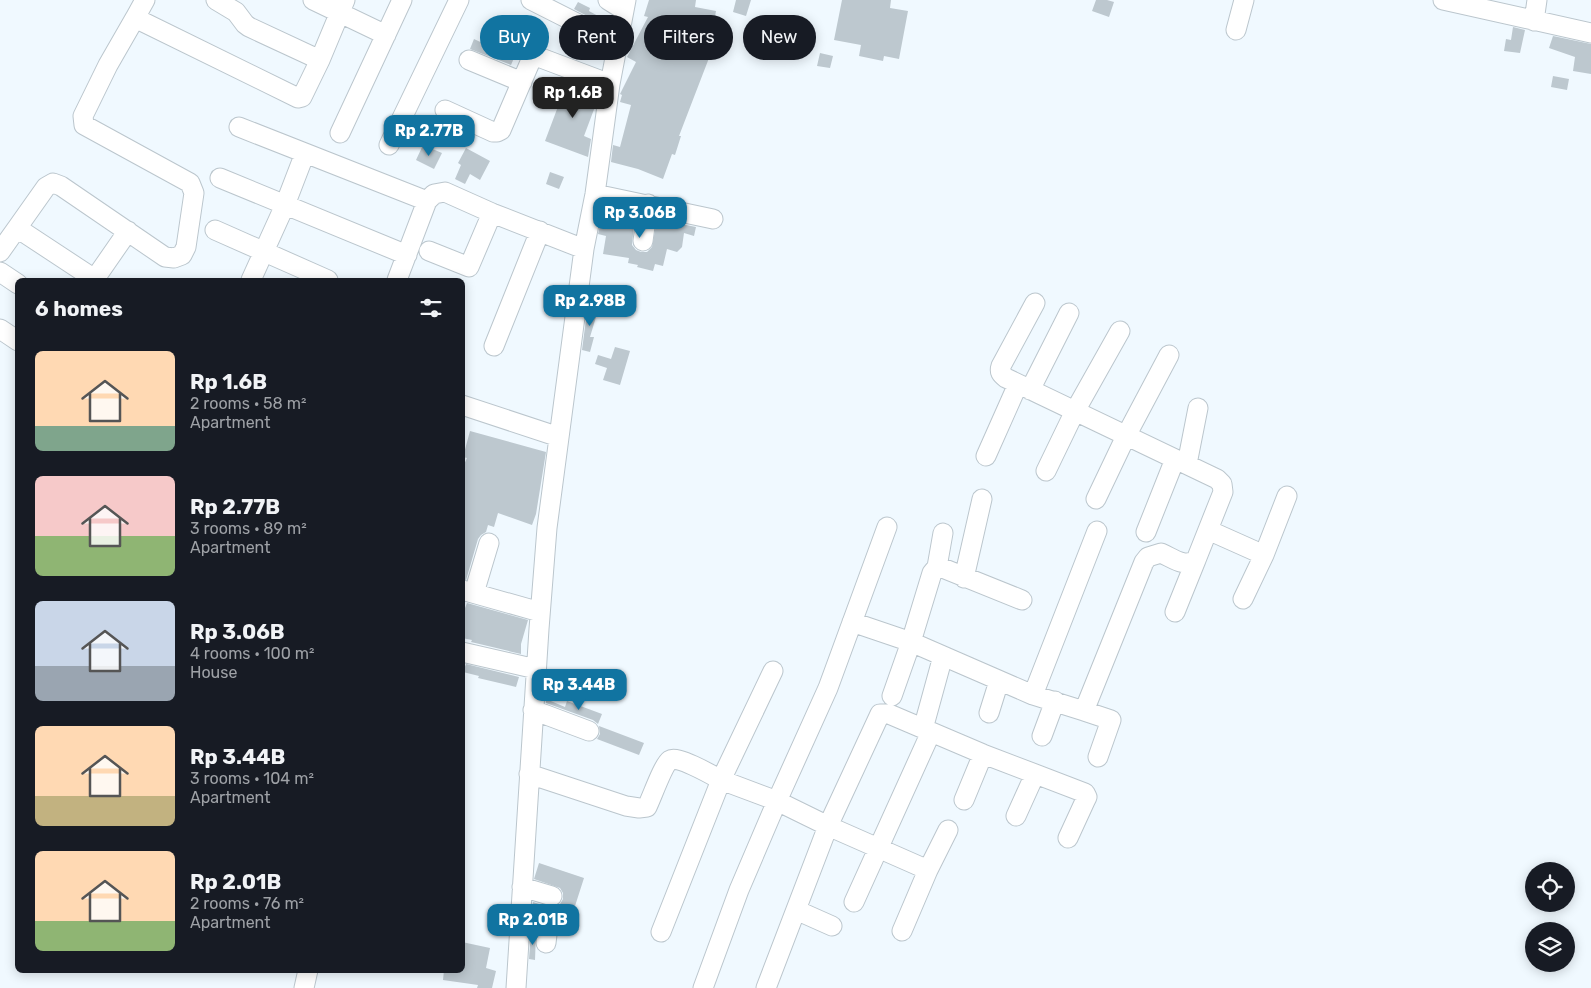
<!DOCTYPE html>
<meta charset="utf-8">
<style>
:root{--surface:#171b24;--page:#242831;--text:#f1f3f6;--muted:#9ea1a6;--accent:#1174a1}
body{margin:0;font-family:Rubik,sans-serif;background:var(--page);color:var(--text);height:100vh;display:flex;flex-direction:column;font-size:19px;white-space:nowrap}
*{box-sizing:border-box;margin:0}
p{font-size:16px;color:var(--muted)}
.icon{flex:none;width:28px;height:28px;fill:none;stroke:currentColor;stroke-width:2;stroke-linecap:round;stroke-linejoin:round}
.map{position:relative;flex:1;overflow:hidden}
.details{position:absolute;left:15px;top:278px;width:450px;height:695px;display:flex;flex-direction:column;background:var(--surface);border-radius:8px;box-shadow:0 2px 12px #0003}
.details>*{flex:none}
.hud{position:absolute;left:480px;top:15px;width:475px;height:45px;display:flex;gap:10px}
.buttons{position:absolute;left:1525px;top:862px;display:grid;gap:10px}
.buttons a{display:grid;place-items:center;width:50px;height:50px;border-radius:50%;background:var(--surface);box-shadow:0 2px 12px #0003;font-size:25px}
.price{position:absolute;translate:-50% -42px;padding:0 11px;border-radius:10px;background:var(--accent);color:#fff;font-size:16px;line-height:32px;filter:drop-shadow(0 1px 2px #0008)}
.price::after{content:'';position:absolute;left:50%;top:30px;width:15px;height:11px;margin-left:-8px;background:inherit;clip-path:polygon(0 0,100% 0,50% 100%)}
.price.current{background:#222;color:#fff}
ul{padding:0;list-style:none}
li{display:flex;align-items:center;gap:15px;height:125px;padding:0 20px}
li span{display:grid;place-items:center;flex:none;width:140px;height:100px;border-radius:8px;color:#555}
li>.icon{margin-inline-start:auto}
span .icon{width:60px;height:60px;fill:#fffc;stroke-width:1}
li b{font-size:21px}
h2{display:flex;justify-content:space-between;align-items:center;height:60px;padding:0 20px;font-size:21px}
.tag{padding:0 18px;border-radius:22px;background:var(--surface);box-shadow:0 2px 12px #0003;font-size:18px;line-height:45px}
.tag.current{background:var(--accent);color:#fff}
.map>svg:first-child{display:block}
</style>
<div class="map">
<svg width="1591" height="988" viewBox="0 0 1591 988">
<rect width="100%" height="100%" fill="#f0f9ff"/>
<path fill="#bdc8cf" d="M649,0H696L695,7L716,11L714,22L694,19L691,28L686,27L681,47L709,58L679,136H681L675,155L672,154L663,179L638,169L611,162L613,145L620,147L631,105L620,102L622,95L620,94L636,62L627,57L648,17L644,16Z
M736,0H751L746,16L733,12Z
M842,0H891L890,8L908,11L899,59L884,56L883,61L859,56L861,45L834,40Z
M1096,0H1107L1114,2L1109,17L1092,11Z
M578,2L590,8L589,11L609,22L606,26L574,9Z
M1513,27L1525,30L1520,53L1504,51L1506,39L1511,40Z
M1553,36L1591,44V74L1573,71L1575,57L1549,48Z
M474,39L514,58L511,65L470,49Z
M820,53L833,56L830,68L817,66Z
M1553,76L1569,79L1567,90L1551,87Z
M568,80L598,91L596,104L584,136L591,139L588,157L545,141Z
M423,145L442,153L434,169L416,160Z
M466,148L490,161L480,180L470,174L465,184L455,179L461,165L458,163Z
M550,172L564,177L559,189L546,184Z
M604,207L635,214L632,245L636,250L641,252H647L652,247L657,219L696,227L694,236L684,233L682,247L677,252L667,249L663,266L655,264L653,271L637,267L638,265L628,263L629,258L603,254L606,236L598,234Z
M588,304L599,307L590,337H594L590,352L582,350Z
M615,347L630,351L620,385L603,380L607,368L595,364L598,355L611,359Z
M470,431L546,452L536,514L532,525L498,513L494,527L488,525L486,532L481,535L478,539L466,580L462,579V469L467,458L463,457Z
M467,603L528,620L521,644V654L471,642L472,640L462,638V616Z
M466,664L519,677L516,687L478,678L479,676L463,672Z
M546,699L565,707L567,701L602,714L598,724L593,720L546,703Z
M599,726L644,743L639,755L597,739L600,734Z
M539,863L584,878L567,931L559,928L557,918L558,915H555L548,910L532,907L533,902L549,907H555L560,904L563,899V893L560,888L534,879Z
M531,932L536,933L535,960L529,959Z
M462,942L490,948L486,968L496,971L492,988H477L478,985L443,980L444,970H462Z"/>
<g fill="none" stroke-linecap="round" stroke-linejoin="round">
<defs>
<path id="minor" d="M145,0L135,18L298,98L302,97L320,60
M216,0L236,12L245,24L249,27L320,60L345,0
M313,0L386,35
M531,0L618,44
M608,0L624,10
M1443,0L1591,33
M1534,21L1537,0
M1236,30L1244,0
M469,60L522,82
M445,110L493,132H497L501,130L531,60L535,58H541L610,84
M239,127L427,201
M340,133L402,0
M389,145L459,0
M220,178L407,255
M595,194L713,219
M215,230L328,280
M643,241L648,204
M429,251L469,267L492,213
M0,252L17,228
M0,272L18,284
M94,280L128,231
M96,280L17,228L46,187L53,183L61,186L165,257L174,258L182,255L186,247L194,193L190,183L84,125L83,116L108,65L135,18
M251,280L285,205L305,153
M397,280L427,201L434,194L445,192L492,213L584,249
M0,329L18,341
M494,346L540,231
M1030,390L1069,313
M462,405L559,437
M986,456L1018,384
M1187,464L1198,408
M1046,471L1075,411L1120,331
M1096,499L1126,436L1169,355
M1208,530L1264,555L1287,496
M1146,532L1175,459
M937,567L943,533
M964,578L982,499
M462,590L540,612
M474,593L489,543
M1243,599L1264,555
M1022,600L940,567H937L932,573L911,642L1033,695L1084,711L1144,562L1148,557L1161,553C1173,558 1184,568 1196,560L1223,492L1222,484L1217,479L1006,378C1001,374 999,372 1001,366L1035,303
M1175,612L1196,560
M852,622L911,642L892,696
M462,652L536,669
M1033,695L1097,531
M533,710L589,731
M1084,711L1111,720L1098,757
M989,713L999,681
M923,729L943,656
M1042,736L1055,701
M529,774L626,806L639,808L647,807C652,797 663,765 670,760C677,755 712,775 721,780L773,671
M964,800L983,754
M1016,816L1035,774
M948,830L928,870L828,826L880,714H889L983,754L1085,793L1087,797L1085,801L1068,838
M522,887L552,896
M854,902L931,732
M796,910L832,926
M520,916L546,921L548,926L546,943
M902,931L928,870
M661,932L721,780L777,801L828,688L887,527
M304,988L308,970
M516,988L539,629L547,528L584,249L595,194L610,84L626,0
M703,988L739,890L777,801L828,826L766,988"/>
</defs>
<use href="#minor" stroke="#bbc6cd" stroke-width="21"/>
<use href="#minor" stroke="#fff" stroke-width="19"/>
</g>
</svg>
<div class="buttons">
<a><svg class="icon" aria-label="locate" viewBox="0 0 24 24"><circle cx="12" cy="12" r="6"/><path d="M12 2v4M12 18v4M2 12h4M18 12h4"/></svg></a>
<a><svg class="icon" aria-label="layers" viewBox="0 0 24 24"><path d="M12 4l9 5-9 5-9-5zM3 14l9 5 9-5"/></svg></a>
</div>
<b class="price current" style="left:573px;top:119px">Rp 1.6B</b>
<b class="price" style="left:429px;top:157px">Rp 2.77B</b>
<b class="price" style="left:640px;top:239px">Rp 3.06B</b>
<b class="price" style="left:590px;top:327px">Rp 2.98B</b>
<b class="price" style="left:579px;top:711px">Rp 3.44B</b>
<b class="price" style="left:533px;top:946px">Rp 2.01B</b>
<div class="hud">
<a class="tag current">Buy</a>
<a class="tag">Rent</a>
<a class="tag">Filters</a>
<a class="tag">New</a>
</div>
<section class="details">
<h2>6 homes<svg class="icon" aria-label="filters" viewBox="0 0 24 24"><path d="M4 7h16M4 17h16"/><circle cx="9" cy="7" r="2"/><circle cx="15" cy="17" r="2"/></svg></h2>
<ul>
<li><span style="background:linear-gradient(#ffd9b3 75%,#7fa58c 0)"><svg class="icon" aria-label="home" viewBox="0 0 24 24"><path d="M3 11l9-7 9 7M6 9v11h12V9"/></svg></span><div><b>Rp 1.6B</b><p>2 rooms · 58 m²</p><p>Apartment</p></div></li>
<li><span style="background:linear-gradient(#f6c9c9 60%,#8fb573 0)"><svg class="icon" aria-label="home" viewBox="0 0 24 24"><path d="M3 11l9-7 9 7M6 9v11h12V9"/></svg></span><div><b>Rp 2.77B</b><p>3 rooms · 89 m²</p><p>Apartment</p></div></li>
<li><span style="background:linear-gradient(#c9d6e8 65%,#9aa5b1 0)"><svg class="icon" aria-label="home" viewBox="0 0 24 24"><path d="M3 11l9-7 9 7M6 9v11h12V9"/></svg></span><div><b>Rp 3.06B</b><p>4 rooms · 100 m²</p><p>House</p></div></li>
<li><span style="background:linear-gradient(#ffd9b3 70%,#c2b280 0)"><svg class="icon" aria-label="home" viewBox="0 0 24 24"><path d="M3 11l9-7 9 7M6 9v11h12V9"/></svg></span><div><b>Rp 3.44B</b><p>3 rooms · 104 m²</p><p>Apartment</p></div></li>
<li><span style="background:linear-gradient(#ffd9b3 70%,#8fb573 0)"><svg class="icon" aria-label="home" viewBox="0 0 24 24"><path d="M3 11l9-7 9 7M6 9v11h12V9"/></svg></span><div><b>Rp 2.01B</b><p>2 rooms · 76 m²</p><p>Apartment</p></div></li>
</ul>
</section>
</div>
